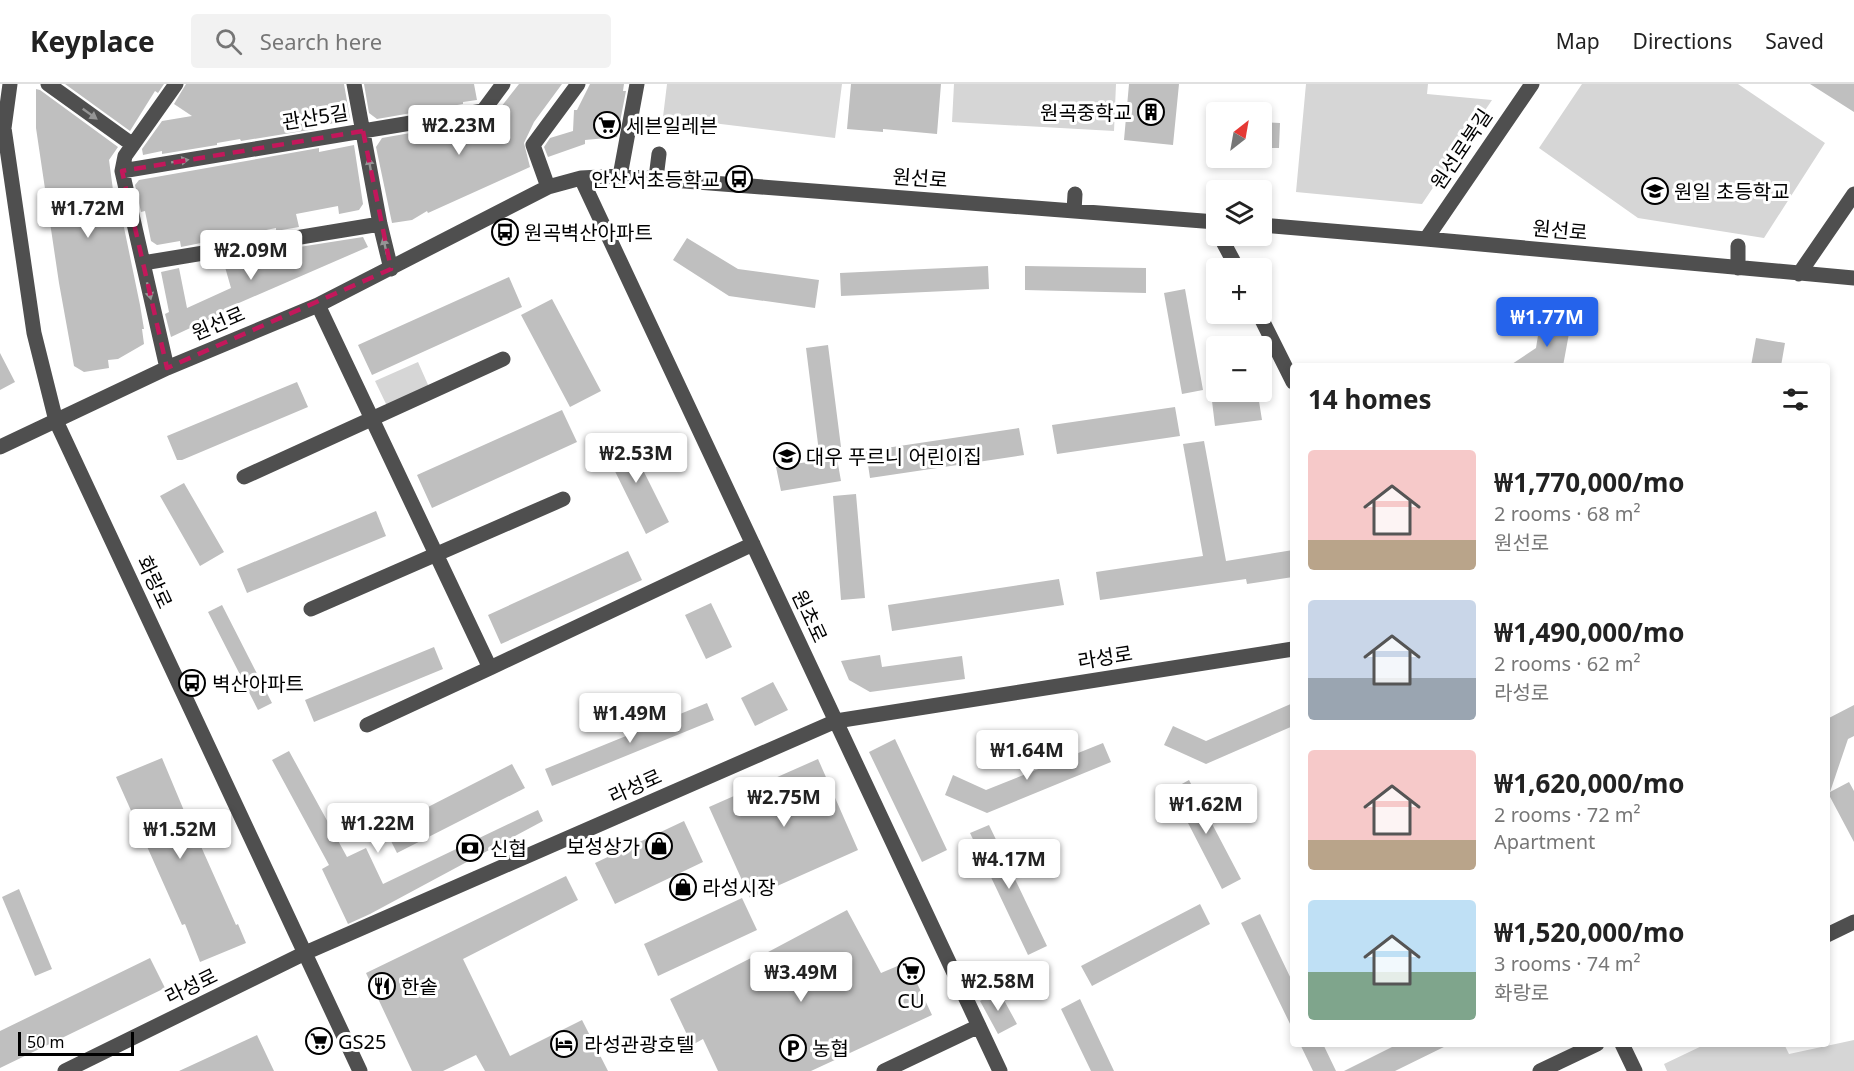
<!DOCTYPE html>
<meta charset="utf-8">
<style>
:root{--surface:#fff;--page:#f2f2f2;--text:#222;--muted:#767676;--line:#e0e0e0;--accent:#2563eb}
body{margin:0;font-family:"Noto Sans","Noto Sans KR",sans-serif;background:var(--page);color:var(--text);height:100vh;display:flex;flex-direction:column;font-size:22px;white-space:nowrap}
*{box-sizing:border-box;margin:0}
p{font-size:20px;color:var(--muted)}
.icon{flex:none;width:33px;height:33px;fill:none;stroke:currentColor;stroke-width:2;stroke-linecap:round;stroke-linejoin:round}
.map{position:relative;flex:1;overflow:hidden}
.sheet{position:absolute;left:1290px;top:279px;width:540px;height:684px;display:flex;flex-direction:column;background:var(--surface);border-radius:6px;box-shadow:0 3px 9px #0003}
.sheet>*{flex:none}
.needle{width:39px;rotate:31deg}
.fabs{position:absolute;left:1206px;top:18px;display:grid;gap:12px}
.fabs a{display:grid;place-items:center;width:66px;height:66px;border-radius:6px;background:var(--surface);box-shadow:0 3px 9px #0003;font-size:30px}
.scale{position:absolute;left:18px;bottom:15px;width:116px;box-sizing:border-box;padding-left:6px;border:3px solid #000;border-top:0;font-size:16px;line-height:21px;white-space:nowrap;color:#000;-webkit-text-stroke:4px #fff;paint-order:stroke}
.price{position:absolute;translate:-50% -51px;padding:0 14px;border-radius:6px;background:#fff;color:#222;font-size:20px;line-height:39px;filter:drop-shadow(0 2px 3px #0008)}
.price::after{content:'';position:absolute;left:50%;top:36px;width:18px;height:14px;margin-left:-9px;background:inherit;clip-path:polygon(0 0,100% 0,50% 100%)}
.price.selected{background:var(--accent);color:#fff}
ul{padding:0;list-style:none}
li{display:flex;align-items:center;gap:18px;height:150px;padding:0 18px}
li span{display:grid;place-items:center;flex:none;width:168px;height:120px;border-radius:6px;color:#555}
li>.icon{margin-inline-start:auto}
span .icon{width:72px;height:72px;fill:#fffc;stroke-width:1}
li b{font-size:26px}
h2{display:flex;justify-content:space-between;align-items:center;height:72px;padding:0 18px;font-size:26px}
header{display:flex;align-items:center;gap:36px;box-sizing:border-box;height:84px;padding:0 30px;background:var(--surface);border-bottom:2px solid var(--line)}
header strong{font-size:28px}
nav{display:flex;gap:33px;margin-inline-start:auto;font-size:21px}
.search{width:420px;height:54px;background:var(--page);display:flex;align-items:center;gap:15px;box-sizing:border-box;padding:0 21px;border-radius:6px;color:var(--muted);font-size:22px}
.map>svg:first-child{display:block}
</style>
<header>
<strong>Keyplace</strong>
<div class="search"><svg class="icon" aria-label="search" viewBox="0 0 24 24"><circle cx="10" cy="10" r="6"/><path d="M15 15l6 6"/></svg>Search here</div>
<nav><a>Map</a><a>Directions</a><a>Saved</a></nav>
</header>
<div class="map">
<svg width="1854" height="987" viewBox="0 0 1854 987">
<rect width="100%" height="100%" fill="#fff"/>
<path fill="#d6d6d6" d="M667,0H842L835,54L663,33Z
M954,0H1116L1114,47L952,38Z
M1306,0H1428L1427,10L1492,16L1422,120L1296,108Z
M1582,0H1738L1825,59L1764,154L1638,134L1539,64Z
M418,278L429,303L387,322L375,297Z
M1854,956V987H1667L1664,980L1706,960H1784L1789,970Z"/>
<path fill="#bfbfbf" d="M65,0H164L158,9L155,7L130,47Z
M186,0H344L350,34L349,36L315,43V45L241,57L240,55L217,59V61L162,70V67L143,71L142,65L162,37L192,32L174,20Z
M364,0H474L477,16L463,18V20L377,35L369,29Z
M519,0H562L534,38L524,59L530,83L428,129L427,127L412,136L392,139L376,63L382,54L467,39L471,57L487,35L494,29V32Z
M590,0H624L623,7H626L617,53L585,56V60L548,73L544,63L550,54L573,47L574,26H577Z
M851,0H941L937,50L883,45V48L847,45Z
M1129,0H1179L1173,61L1124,56Z
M1810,0H1854V28Z
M36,5L40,6L118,63L109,76L113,106L118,127L120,124L140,221L144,245H142L144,260L118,275L108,276L109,284L84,288L74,282L59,199L36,44Z
M1262,38L1280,39L1279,64H1262Z
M354,61L363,120L359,126L339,130L338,122L296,130L299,143L276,147V144L181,163L180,157L157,161L151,157L145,127L141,128L135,101L139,96L319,64V68Z
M363,153L368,163L232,222L233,224L171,253L165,230L169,228L161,188L179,184L187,224L231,204L225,183L281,170L280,166Z
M687,154L738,185L819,196L815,224L729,212L673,176Z
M988,182L989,205L841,212L840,189Z
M1025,182L1146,184V209L1025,206Z
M509,193L522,223L372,291L358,261Z
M1185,205L1203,306L1182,310L1164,209Z
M552,215L601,307L570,323L521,231Z
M1540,239L1570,244L1563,282H1509L1536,264Z
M1756,254L1785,259L1781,282H1751Z
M828,261L841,363H835L841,397L781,407L776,383L820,376L806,264Z
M0,269L15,298L0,306Z
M297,298L308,323L182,376H177L167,352Z
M1258,311L1262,336L1215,342L1212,317Z
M1175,323L1180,352L1057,370L1052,341Z
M562,326L577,358L432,424L417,391Z
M1019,344L1024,371L870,394L866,367Z
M625,350L669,438L646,450L602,361Z
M1204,357L1226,477L1293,466V493L1247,500L1246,495L1100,516L1096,488L1203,472L1183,360Z
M184,399L224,468L200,482L160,412Z
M856,410L865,514L841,516L833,412Z
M376,427L386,452L247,509L237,485Z
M628,467L642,496L501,560L488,531Z
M1059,495L1064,521L892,547L888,521Z
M711,519L732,563L706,575L685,531Z
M222,521L272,619L258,626L208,528Z
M434,563L443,585L314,638L305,616Z
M880,571L882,583L962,572L965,595L870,608L849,596L841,577Z
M773,598L788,626L755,642L741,614Z
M707,619L714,636L552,702L545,685Z
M1293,619V642L1206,680L1164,661L1173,642L1206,657Z
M1854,621V652L1848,655L1830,708L1849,698L1854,707V758L1829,711L1827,710V635Z
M895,655L947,766L922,778L869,668Z
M1103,659L1111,678L987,729L945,711L953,691L986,706Z
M289,667L347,773L366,764L383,800L538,726L543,737L370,830L348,840L322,785L329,781L272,676Z
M162,674L190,741L191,740L236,841L238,840L246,859L200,878L185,840L182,841L116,693Z
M818,675L858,766L750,814L709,723Z
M512,680L525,704L397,769L385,745Z
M1189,696L1241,795L1222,805L1171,706Z
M684,737L703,778L615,820L595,779Z
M989,741L1047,862L1028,871L970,749Z
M566,792L578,816L463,875L510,972L582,936L608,987H485L476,971L443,987H412L366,889Z
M19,805L52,885L35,892L2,813Z
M742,814L757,846L658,892L644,860Z
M1200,820L1210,840L1092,902L1081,882Z
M847,826L881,889L907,878L932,931L811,987H718L703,955L692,961L670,915L753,873L755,875Z
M1260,830L1293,899V946L1241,839Z
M150,874L165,904L0,984V947Z
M999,907L1017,940L998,950L980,917Z
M1080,915L1114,987H1091L1061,925Z
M257,951L274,987H179Z
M1300,960H1323L1336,987H1313Z
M1398,960H1450L1395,987H1344Z"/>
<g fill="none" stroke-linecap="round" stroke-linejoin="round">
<path stroke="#4f4f4f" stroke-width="15" d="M10,0L4,44L34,249L56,337L360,987
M48,0L133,61
M354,0L380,140L391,185
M122,87L483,27L503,0
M620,92L637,0
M581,94L1000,987
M656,94L659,70
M548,103L533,61L578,0
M1074,127L1075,110
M1262,141L1426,155L1854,194
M1220,152L1237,184
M1426,155L1532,0
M143,179L380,140
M1738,184V162
M1799,190L1854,110
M318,221L490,584L753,460
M1259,230L1293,298
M167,284L122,87L125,72L176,0
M0,363L167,284L318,221L548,103L581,94L620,92L1216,138
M244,393L503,275
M311,525L563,415
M367,641L490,584
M1827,851L1854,838
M1622,960L1635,987
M65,987L305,869L836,637L1293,565
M884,987L979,942
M1540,987L1597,960"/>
</g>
<defs><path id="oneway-solid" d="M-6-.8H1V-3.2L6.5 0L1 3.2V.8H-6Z" transform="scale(1.5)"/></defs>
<g fill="#959595">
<use href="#oneway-solid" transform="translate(90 30) rotate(36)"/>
<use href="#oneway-solid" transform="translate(180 77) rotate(-9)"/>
<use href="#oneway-solid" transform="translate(370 82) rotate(-100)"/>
<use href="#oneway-solid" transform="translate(385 162) rotate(-103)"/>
<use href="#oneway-solid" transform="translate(149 207) rotate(77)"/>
</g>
<path fill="none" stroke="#c2185b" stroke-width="4.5" stroke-dasharray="12 8" stroke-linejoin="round" d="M363,47L391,185L167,284L122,87Z"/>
<defs>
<symbol id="building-ring" viewBox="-11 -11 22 22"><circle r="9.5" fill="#fff" stroke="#000" stroke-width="1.5"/><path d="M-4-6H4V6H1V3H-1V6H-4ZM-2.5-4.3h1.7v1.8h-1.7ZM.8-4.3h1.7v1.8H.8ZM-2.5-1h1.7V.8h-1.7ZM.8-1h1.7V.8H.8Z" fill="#000"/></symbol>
<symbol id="supermarket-ring" viewBox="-11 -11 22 22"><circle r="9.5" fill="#fff" stroke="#000" stroke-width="1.5"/><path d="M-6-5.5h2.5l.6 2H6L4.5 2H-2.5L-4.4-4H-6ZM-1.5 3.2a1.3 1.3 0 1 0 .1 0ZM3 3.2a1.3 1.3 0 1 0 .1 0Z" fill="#000"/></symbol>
<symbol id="bus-ring" viewBox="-11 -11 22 22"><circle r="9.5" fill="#fff" stroke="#000" stroke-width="1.5"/><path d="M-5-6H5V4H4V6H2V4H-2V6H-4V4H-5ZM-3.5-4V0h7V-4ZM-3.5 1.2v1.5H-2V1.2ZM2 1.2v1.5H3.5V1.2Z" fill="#000"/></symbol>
<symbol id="school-ring" viewBox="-11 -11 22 22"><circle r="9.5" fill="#fff" stroke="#000" stroke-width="1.5"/><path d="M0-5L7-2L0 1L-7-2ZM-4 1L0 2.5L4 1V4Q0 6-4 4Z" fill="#000"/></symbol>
<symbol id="shop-ring" viewBox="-11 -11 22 22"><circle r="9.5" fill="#fff" stroke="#000" stroke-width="1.5"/><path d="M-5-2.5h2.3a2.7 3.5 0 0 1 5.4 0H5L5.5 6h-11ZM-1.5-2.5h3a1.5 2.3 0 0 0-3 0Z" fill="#000"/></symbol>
<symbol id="bank-ring" viewBox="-11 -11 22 22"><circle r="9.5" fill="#fff" stroke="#000" stroke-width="1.5"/><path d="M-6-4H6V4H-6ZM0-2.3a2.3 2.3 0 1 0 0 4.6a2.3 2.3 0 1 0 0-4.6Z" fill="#000"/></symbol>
<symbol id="restaurant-ring" viewBox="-11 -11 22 22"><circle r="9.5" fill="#fff" stroke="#000" stroke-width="1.5"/><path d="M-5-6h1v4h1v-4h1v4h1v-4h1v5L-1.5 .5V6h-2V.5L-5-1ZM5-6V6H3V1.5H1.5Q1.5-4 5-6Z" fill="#000"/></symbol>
<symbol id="hotel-ring" viewBox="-11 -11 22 22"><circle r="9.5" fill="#fff" stroke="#000" stroke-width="1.5"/><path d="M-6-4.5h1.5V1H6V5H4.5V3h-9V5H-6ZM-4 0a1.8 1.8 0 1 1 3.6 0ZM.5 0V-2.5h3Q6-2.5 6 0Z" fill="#000"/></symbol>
<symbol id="parking-ring" viewBox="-11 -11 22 22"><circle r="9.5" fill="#fff" stroke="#000" stroke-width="1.5"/><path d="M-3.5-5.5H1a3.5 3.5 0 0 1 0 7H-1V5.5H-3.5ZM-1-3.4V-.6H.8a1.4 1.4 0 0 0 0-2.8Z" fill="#000"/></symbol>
</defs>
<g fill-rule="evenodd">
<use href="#building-ring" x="1136" y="13" width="30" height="30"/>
<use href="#supermarket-ring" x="592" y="26" width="30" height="30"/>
<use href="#bus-ring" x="724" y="80" width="30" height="30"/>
<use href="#school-ring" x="1640" y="92" width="30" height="30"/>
<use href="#bus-ring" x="490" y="133" width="30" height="30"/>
<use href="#school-ring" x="772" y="357" width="30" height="30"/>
<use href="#bus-ring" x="177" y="584" width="30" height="30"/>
<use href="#shop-ring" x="644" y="747" width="30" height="30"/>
<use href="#bank-ring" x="455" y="749" width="30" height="30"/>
<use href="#shop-ring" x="668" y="788" width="30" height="30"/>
<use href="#supermarket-ring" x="896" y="872" width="30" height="30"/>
<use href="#restaurant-ring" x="367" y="887" width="30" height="30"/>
<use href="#supermarket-ring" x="304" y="942" width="30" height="30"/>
<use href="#hotel-ring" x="549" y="945" width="30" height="30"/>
<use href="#parking-ring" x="778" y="949" width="30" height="30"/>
</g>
<g text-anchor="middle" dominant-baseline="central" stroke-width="6" stroke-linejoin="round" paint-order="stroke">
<g font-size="20" fill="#000" stroke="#fff" text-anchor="start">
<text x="1132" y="28" text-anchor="end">원곡중학교</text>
<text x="626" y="41">세븐일레븐</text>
<text x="720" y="95" text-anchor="end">안산서초등학교</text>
<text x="1674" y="107">원일 초등학교</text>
<text x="524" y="148">원곡벽산아파트</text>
<text x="806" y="372">대우 푸르니 어린이집</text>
<text x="212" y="599">벽산아파트</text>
<text x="640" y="762" text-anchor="end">보성상가</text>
<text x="490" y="764">신협</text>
<text x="702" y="803">라성시장</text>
<text x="401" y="902">한솥</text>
<text x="911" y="916" text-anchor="middle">CU</text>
<text x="338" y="957">GS25</text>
<text x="584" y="960">라성관광호텔</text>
<text x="812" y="964">농협</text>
</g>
<g font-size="20" fill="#000" stroke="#fff">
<text transform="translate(315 33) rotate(-9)">관산5길</text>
<text transform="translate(1461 65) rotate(-56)">원선로북길</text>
<text transform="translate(920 94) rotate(4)">원선로</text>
<text transform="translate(1560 146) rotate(5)">원선로</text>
<text transform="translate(218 239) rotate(-23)">원선로</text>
<text transform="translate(155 498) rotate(65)">화랑로</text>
<text transform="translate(810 532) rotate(65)">원초로</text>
<text transform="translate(1105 573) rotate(-9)">라성로</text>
<text transform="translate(635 702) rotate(-24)">라성로</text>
<text transform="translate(191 902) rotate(-26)">라성로</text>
</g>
</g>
</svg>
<div class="fabs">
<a><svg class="needle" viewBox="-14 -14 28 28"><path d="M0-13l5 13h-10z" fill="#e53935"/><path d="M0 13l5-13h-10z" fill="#767676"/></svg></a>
<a><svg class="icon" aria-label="layers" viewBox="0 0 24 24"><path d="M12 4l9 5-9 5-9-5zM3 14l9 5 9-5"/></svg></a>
<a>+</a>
<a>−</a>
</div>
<div class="scale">50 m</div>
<b class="price" style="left:459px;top:72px">₩2.23M</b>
<b class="price" style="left:88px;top:155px">₩1.72M</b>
<b class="price" style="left:251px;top:197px">₩2.09M</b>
<b class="price selected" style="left:1547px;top:264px">₩1.77M</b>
<b class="price" style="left:636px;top:400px">₩2.53M</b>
<b class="price" style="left:630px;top:660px">₩1.49M</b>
<b class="price" style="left:1027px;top:697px">₩1.64M</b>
<b class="price" style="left:784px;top:744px">₩2.75M</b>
<b class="price" style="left:1206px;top:751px">₩1.62M</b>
<b class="price" style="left:378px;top:770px">₩1.22M</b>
<b class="price" style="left:180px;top:776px">₩1.52M</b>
<b class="price" style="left:1009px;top:806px">₩4.17M</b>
<b class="price" style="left:801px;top:919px">₩3.49M</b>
<b class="price" style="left:998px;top:928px">₩2.58M</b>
<section class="sheet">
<h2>14 homes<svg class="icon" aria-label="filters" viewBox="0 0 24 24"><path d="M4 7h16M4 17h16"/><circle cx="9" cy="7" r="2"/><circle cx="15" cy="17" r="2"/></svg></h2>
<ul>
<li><span style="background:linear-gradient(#f6c9c9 75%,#b9a48a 0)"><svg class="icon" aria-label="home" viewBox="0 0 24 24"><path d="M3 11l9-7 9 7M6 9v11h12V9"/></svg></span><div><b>₩1,770,000/mo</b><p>2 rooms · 68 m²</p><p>원선로</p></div></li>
<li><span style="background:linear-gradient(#c9d6e8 65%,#9aa5b1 0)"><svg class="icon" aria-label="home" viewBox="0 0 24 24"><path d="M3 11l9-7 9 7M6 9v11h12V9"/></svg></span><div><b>₩1,490,000/mo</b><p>2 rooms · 62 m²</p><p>라성로</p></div></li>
<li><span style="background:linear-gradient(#f6c9c9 75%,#b9a48a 0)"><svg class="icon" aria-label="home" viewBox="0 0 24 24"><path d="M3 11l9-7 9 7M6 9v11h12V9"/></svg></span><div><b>₩1,620,000/mo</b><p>2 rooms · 72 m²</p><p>Apartment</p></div></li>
<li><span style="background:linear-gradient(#bfe0f5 60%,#7fa58c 0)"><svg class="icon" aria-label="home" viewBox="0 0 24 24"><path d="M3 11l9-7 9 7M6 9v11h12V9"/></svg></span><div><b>₩1,520,000/mo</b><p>3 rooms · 74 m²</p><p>화랑로</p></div></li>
</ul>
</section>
</div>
